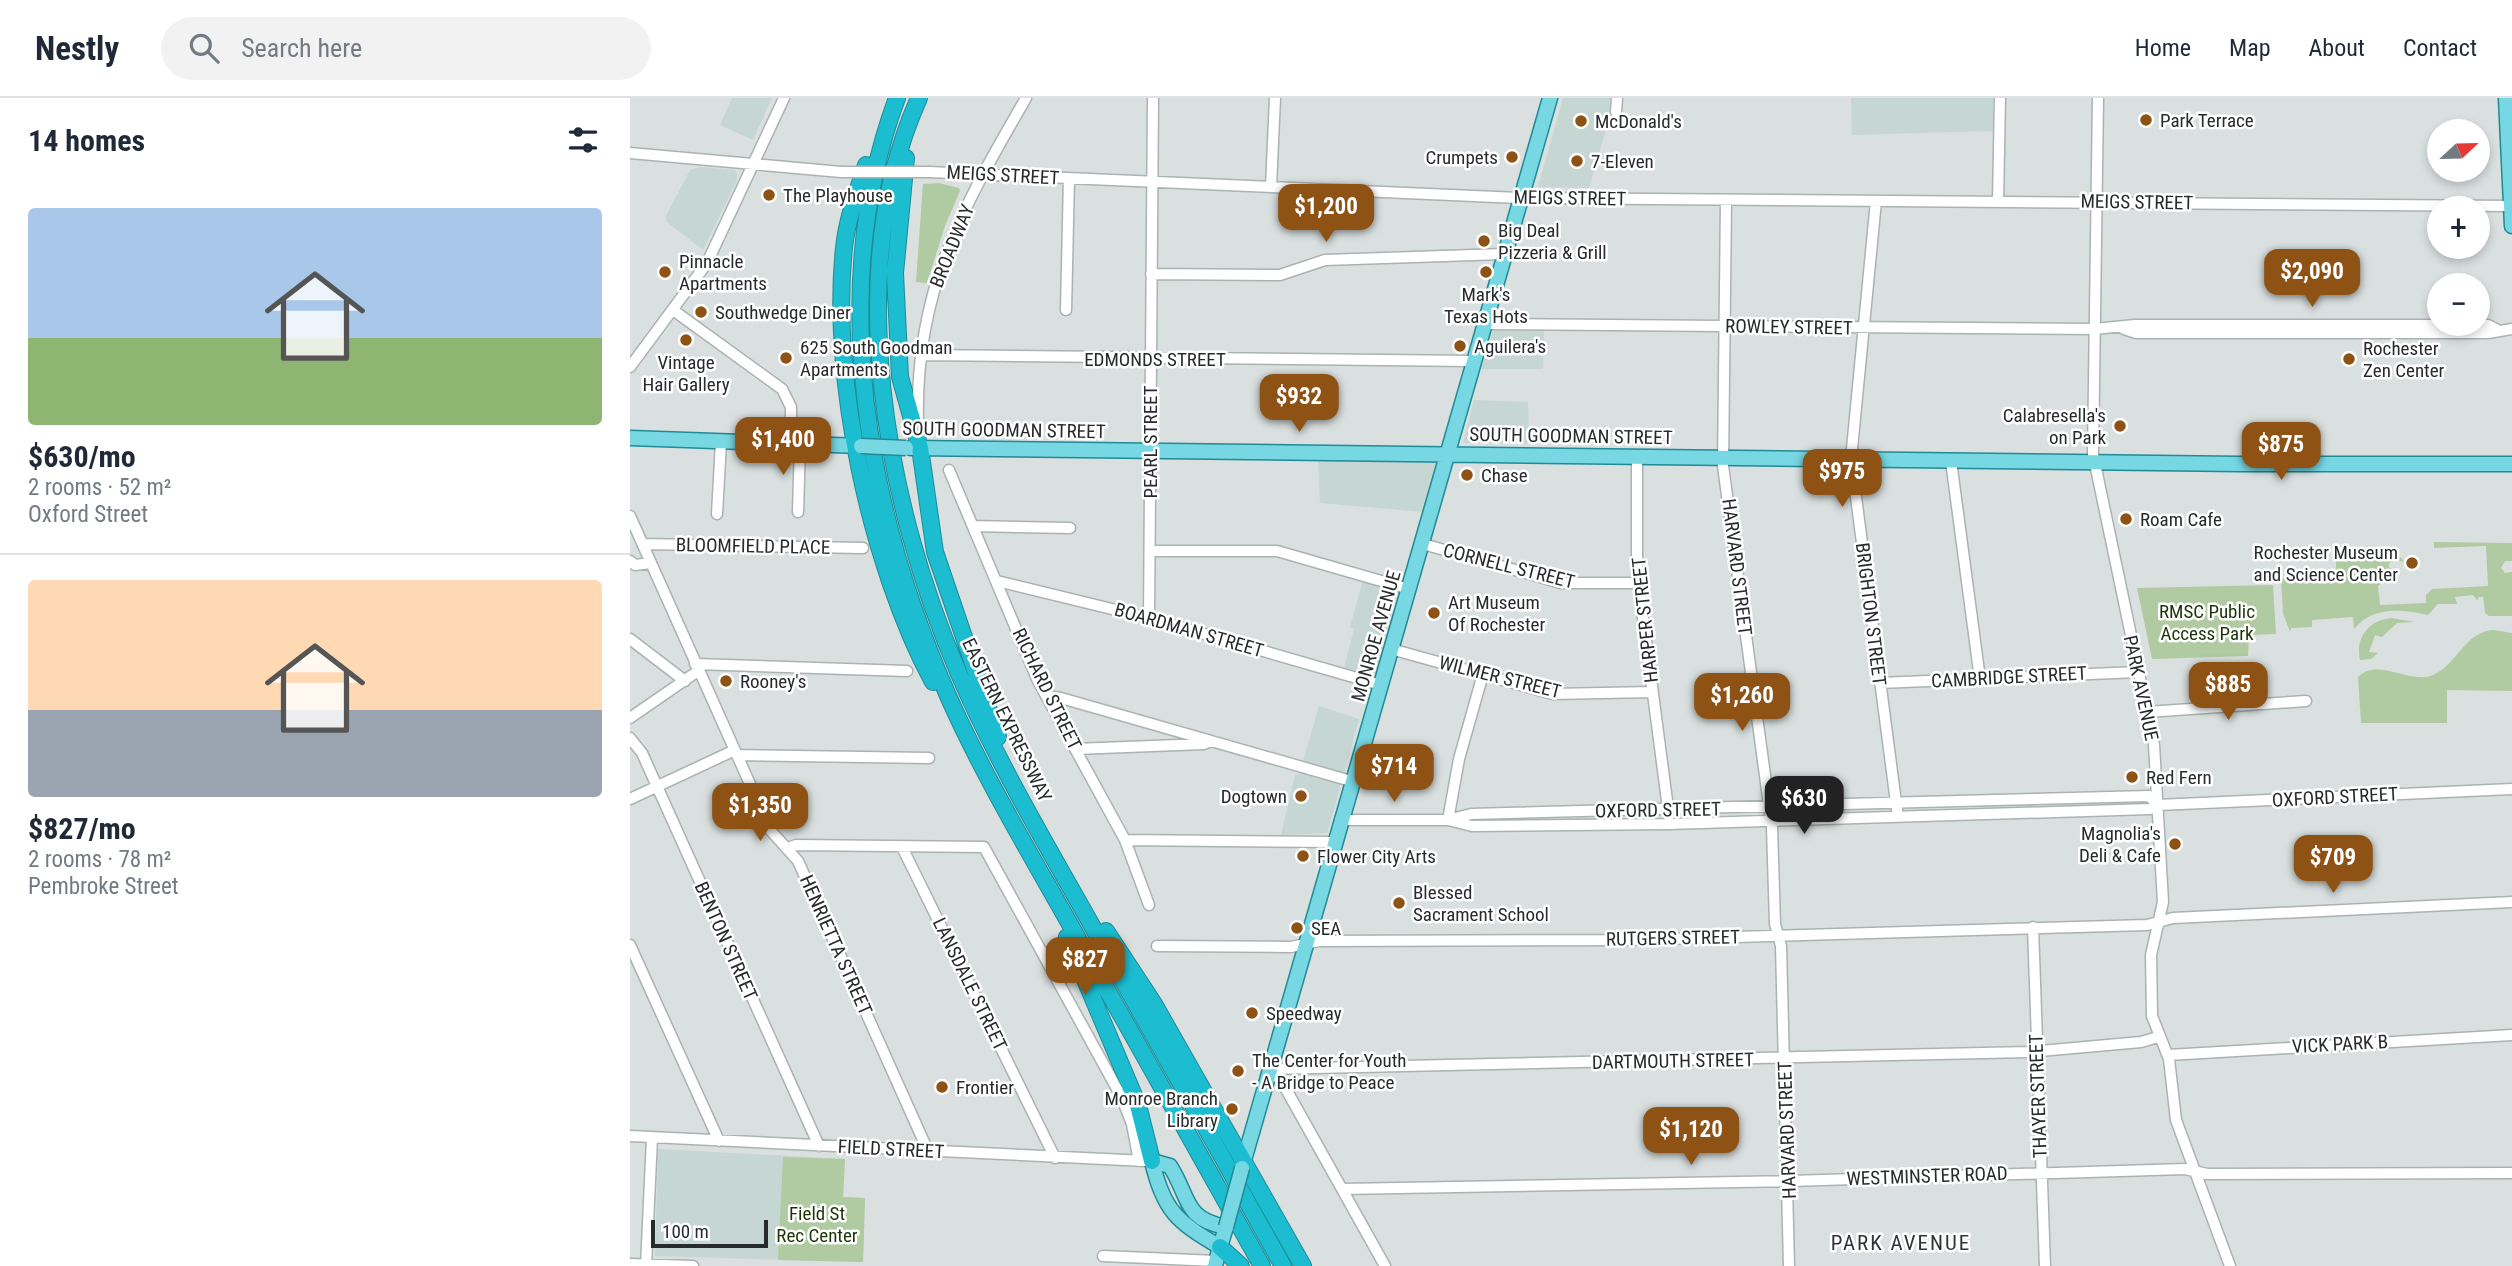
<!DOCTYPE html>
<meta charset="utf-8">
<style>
:root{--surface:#fff;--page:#f2f2f3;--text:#1f2937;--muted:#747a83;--line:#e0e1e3;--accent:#8f5215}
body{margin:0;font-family:"Roboto Condensed",sans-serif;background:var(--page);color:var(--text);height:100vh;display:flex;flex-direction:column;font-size:26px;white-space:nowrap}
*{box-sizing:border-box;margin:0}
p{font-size:23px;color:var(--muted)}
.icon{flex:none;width:38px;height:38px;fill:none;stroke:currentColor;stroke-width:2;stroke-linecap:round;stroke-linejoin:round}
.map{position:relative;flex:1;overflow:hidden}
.drawer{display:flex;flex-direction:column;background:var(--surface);width:630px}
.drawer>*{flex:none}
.needle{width:46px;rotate:68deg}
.tools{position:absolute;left:1797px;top:21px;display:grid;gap:14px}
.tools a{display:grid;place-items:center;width:63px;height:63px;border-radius:50%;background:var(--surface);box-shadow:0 4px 10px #0003;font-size:35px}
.scale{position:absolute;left:21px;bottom:18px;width:117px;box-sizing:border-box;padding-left:7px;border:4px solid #282b2b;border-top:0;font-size:19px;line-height:24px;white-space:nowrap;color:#282b2b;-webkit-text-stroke:5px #fff;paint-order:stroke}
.price{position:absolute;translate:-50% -60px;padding:0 16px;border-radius:14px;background:var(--accent);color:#fff;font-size:23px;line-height:46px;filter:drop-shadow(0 2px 4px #0008)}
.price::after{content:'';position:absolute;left:50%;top:42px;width:21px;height:16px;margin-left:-10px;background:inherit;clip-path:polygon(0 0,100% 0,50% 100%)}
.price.selected{background:#222;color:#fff}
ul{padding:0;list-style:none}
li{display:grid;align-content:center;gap:14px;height:371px;padding:0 28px}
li+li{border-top:2px solid var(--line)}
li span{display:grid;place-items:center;height:217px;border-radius:7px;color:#555}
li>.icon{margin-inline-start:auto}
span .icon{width:126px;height:126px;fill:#fffc;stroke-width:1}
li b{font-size:30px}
h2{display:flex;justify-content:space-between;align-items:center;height:84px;padding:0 28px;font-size:30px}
header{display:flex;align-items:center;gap:42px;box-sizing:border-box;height:98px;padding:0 35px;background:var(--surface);border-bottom:2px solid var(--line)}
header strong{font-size:33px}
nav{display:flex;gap:38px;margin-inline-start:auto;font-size:24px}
.search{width:490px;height:63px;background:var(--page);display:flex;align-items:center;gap:18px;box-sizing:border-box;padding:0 24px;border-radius:38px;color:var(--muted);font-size:26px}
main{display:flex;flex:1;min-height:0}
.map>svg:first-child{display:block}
</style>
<header>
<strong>Nestly</strong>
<div class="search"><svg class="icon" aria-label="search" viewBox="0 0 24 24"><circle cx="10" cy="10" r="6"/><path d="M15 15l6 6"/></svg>Search here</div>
<nav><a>Home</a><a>Map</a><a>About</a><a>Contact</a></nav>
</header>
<main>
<section class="drawer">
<h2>14 homes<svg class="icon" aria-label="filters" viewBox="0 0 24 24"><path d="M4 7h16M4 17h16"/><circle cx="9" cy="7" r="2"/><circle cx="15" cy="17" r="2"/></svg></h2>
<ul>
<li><span style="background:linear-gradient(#a9c7e8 60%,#8fb573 0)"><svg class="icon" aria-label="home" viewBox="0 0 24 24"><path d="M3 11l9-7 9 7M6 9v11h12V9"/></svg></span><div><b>$630/mo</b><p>2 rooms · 52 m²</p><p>Oxford Street</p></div></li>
<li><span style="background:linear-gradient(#ffd9b3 60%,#9aa5b1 0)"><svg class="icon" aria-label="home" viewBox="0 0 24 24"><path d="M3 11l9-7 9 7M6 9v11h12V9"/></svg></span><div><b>$827/mo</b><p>2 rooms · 78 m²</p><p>Pembroke Street</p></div></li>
</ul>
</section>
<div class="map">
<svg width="1882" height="1168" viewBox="0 0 1882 1168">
<rect width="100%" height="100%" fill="#d9e0df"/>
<path fill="#c6d6d3" d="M102,0H142L123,42L90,27Z
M933,0H985L959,90L908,89Z
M1221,0H1363V33L1222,37Z
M70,69L104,72L107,75V82L73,152L37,124L36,118L60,72Z
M863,233H914L913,271H851Z
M844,302L898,304L899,345H833Z
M688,361H807L794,414L690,405Z
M733,482L768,494L748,579L714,570L724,531L720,529Z
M689,608L729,621L700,726L697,735L651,737L665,676L669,677Z
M28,1051L215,1061L213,1099L235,1100L233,1164L25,1158Z"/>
<path fill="#b0caa1" d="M309,85L329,90L330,93L315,128L297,185L286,184L293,86Z
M1804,444L1882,445V463H1875L1871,470L1875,475L1882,474V518H1859L1855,515L1853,499H1848V503L1843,497L1825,499L1827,506H1808L1798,517C1772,511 1742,508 1724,531L1723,519L1682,522V529L1661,530L1660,534L1653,515L1651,481L1706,477V460C1721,449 1748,461 1766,455L1775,464L1766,462L1759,465V469L1765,475L1748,488L1750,507L1796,505V497L1802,491L1858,488L1856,448L1804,450Z
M1643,487L1646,536L1619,537L1618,558L1522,561L1507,490Z
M1762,520L1784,524L1767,525L1752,539L1745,537L1739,554L1748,555L1741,561L1730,562C1725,539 1739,522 1762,520Z
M1864,532L1882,535V593L1817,592V625H1731L1728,579C1748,559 1779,587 1803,577C1827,567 1835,533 1864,532Z
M153,1059L215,1061L213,1099L235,1100L233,1164L148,1162Z"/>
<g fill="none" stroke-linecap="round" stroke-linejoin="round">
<defs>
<path id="minor" d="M1468,0L1463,356L1524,647L1533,804L1521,857L1522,918L1539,961L1546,1022L1600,1168
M986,14L987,0
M0,55L211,74
M299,74L889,100L1881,108
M641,89L645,0
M1096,103L1093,368L1142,729L1145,826L1151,848L1159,1168
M1246,103L1221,361L1267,712
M1368,103L1370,0
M521,176L650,177L695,162L873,156
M43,212L152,291L161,309V346
M436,212L439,80
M853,226L1464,231L1505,227H1858L1866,231
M1494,231L1506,235H1858L1882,231
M291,257L843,263
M0,269L77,165L154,0
M288,327C284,193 332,111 396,0
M1007,359V474L1039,718
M1321,363L1350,581
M319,372L408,583L495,742L519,807
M168,414L170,346
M87,416L91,344
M0,418L141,733L168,763L298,1053
M343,428L440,430
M13,446L233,450
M793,446L931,485H1008
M520,453H647L779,491
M0,463L5,467L21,465
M367,483L519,520L751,587
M519,520L523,0
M0,541L55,583
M761,551L923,596L1022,594
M65,566L277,573
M1250,585L1508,574
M416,598L431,600L721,683
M1517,614L1676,603
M0,620L68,573
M0,640L12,655L189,1048
M445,651L574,646L581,643
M107,657L299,660
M0,701L105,652
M710,722H818L841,716L1519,698L1528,707
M818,722L842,728L1039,726L1520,711L1528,707L1882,691
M818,722L829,661L853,576
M495,742L704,744
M272,749L425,1060
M158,750L166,747L354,749L491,998L502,1026L509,1063
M1403,829L1415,1168
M0,847L89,1043
M527,848L661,849L689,843L1000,842L1517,827L1543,820L1882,804
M1538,957L1882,937
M640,971L1399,954L1511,944L1528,939
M640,971L652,984L755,1168
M0,1038L516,1063
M712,1091L1160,1083L1555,1071L1577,1076L1882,1075
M473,1158L586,1163
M0,1166L63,1168
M16,1168L22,1040"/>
<path id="major" d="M1876,0L1882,128
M0,340L231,348
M281,350L1610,366H1882
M612,1069L920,0
M585,1168C588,1155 592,1142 596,1129C553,1121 560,1099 540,1068L522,1063C533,1112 547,1124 590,1149"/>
<path id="highway" d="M267,0C195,193 238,416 319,600C357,685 406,765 451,846C512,953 572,1061 632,1168
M289,0C211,173 256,408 329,576C370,671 425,761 475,851C535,957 594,1062 653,1168
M276,60L265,175L270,279L290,350L305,454L368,639
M236,67C227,94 217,121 214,150C200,280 241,469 303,584
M476,833L524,906L673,1168
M437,839L508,1007L522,1063
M590,1149L611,1168"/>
</defs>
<use href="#minor" stroke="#abb3b1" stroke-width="13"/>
<use href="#major" stroke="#208a96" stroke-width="17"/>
<use href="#highway" stroke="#208a96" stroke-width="18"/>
<use href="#minor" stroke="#fff" stroke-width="10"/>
<use href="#major" stroke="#77d7e3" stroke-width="14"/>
<use href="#highway" stroke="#1cbdd0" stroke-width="16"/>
<defs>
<path id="minor-bridge" d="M211,74H299"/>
<path id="major-bridge" d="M231,348L276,350
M596,1129L612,1070"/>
</defs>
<use href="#minor-bridge" stroke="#abb3b1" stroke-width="13" stroke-linecap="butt"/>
<use href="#major-bridge" stroke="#208a96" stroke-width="17" stroke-linecap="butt"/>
<use href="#minor-bridge" stroke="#fff" stroke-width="10"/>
<use href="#major-bridge" stroke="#77d7e3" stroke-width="14"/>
</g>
<g fill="#8f5215" stroke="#fff" stroke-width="2.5">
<circle cx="1516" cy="22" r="7"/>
<circle cx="951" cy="23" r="7"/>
<circle cx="882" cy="59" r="7"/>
<circle cx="947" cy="63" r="7"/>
<circle cx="139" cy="97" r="7"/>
<circle cx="854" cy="143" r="7"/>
<circle cx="35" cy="174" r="7"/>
<circle cx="856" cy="174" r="7"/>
<circle cx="71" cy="214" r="7"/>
<circle cx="56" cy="242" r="7"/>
<circle cx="830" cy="248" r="7"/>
<circle cx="156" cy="260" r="7"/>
<circle cx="1719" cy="261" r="7"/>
<circle cx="1490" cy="328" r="7"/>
<circle cx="837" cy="377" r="7"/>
<circle cx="1496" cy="421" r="7"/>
<circle cx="1782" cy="465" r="7"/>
<circle cx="804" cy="515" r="7"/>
<circle cx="96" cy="583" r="7"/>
<circle cx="1502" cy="679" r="7"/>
<circle cx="671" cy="698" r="7"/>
<circle cx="1545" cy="746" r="7"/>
<circle cx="673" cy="758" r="7"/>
<circle cx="769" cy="805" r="7"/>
<circle cx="667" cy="830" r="7"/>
<circle cx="622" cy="915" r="7"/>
<circle cx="608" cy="973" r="7"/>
<circle cx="312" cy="989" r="7"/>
<circle cx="602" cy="1011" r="7"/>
</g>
<g text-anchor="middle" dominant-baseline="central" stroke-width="5" stroke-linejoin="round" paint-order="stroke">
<g font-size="19" fill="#282b2b" stroke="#fff" text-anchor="start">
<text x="1530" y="22">Park Terrace</text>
<text x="965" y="23">McDonald's</text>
<text x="868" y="59" text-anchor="end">Crumpets</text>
<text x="961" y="63">7-Eleven</text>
<text x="153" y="97">The Playhouse</text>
<text x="868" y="132">Big Deal<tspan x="868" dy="22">Pizzeria &amp; Grill</tspan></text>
<text x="49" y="163">Pinnacle<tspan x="49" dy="22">Apartments</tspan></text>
<text x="856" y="196" text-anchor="middle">Mark's<tspan x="856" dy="22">Texas Hots</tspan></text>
<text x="85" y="214">Southwedge Diner</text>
<text x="844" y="248">Aguilera's</text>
<text x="170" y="249">625 South Goodman<tspan x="170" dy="22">Apartments</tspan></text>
<text x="1733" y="250">Rochester<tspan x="1733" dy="22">Zen Center</tspan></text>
<text x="56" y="264" text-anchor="middle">Vintage<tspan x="56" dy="22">Hair Gallery</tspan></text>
<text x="1476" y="317" text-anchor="end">Calabresella's<tspan x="1476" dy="22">on Park</tspan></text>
<text x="851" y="377">Chase</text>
<text x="1510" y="421">Roam Cafe</text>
<text x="1768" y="454" text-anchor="end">Rochester Museum<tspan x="1768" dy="22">and Science Center</tspan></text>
<text x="818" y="504">Art Museum<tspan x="818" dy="22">Of Rochester</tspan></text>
<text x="110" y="583">Rooney's</text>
<text x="1516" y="679">Red Fern</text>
<text x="657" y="698" text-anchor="end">Dogtown</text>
<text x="1531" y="735" text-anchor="end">Magnolia's<tspan x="1531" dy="22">Deli &amp; Cafe</tspan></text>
<text x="687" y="758">Flower City Arts</text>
<text x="783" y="794">Blessed<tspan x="783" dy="22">Sacrament School</tspan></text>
<text x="681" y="830">SEA</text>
<text x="636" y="915">Speedway</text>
<text x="622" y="962">The Center for Youth<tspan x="622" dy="22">- A Bridge to Peace</tspan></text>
<text x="326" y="989">Frontier</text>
<text x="588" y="1000" text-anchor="end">Monroe Branch<tspan x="588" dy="22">Library</tspan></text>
</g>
<g font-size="19" fill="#282b2b" stroke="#fff">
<text transform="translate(373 77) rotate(3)">MEIGS STREET</text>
<text transform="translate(940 100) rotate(1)">MEIGS STREET</text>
<text transform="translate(1507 104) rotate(1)">MEIGS STREET</text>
<text transform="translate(322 148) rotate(-68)">BROADWAY</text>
<text transform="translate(1159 229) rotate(1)">ROWLEY STREET</text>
<text x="525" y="261">EDMONDS STREET</text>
<text transform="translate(374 332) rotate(1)">SOUTH GOODMAN STREET</text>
<text transform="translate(941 338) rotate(1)">SOUTH GOODMAN STREET</text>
<text transform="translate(520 344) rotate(-90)">PEARL STREET</text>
<text transform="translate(123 448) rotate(1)">BLOOMFIELD PLACE</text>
<text transform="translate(879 468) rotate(14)">CORNELL STREET</text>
<text transform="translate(1107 469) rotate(83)">HARVARD STREET</text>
<text transform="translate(1241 516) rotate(83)">BRIGHTON STREET</text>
<text transform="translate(1015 522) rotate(-96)">HARPER STREET</text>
<text transform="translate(559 532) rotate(16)">BOARDMAN STREET</text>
<text transform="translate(746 538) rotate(-74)">MONROE AVENUE</text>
<text transform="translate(870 579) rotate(14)">WILMER STREET</text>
<text transform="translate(1379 579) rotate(-3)">CAMBRIDGE STREET</text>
<text transform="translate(1511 590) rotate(78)">PARK AVENUE</text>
<text transform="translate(417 591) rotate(64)">RICHARD STREET</text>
<text transform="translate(377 622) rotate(64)">EASTERN EXPRESSWAY</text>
<text transform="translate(1705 699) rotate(-3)">OXFORD STREET</text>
<text transform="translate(1028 712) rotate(-1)">OXFORD STREET</text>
<text transform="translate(1043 840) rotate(-1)">RUTGERS STREET</text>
<text transform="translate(96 843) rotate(66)">BENTON STREET</text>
<text transform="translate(206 847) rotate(66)">HENRIETTA STREET</text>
<text transform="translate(340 886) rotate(64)">LANSDALE STREET</text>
<text transform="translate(1710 946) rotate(-3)">VICK PARK B</text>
<text transform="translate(1043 963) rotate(-1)">DARTMOUTH STREET</text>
<text transform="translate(1408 998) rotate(-92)">THAYER STREET</text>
<text transform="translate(1157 1032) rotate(-92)">HARVARD STREET</text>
<text transform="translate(261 1051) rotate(3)">FIELD STREET</text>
<text transform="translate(1297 1078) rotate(-2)">WESTMINSTER ROAD</text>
</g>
<g font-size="19" fill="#1b3405" stroke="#fff">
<text x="1577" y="513">RMSC Public<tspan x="1577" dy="22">Access Park</tspan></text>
<text x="187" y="1115">Field St<tspan x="187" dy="22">Rec Center</tspan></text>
</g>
<g font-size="21" letter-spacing="2" fill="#2f3534" stroke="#fff">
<text x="1271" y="1145">PARK AVENUE</text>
</g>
</g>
</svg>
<div class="tools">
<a><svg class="needle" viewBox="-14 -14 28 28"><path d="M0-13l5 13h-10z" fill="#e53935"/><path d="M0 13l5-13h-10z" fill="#747a83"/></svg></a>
<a>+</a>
<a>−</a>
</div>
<div class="scale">100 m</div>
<b class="price" style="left:696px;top:146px">$1,200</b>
<b class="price" style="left:1682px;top:211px">$2,090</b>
<b class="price" style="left:669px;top:336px">$932</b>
<b class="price" style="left:153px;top:379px">$1,400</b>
<b class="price" style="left:1651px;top:384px">$875</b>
<b class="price" style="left:1212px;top:411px">$975</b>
<b class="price" style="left:1598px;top:624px">$885</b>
<b class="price" style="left:1112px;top:635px">$1,260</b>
<b class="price" style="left:764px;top:706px">$714</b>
<b class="price selected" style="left:1174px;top:738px">$630</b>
<b class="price" style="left:130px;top:745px">$1,350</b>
<b class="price" style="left:1703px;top:797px">$709</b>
<b class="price" style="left:455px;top:899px">$827</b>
<b class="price" style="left:1061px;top:1069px">$1,120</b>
</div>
</main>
